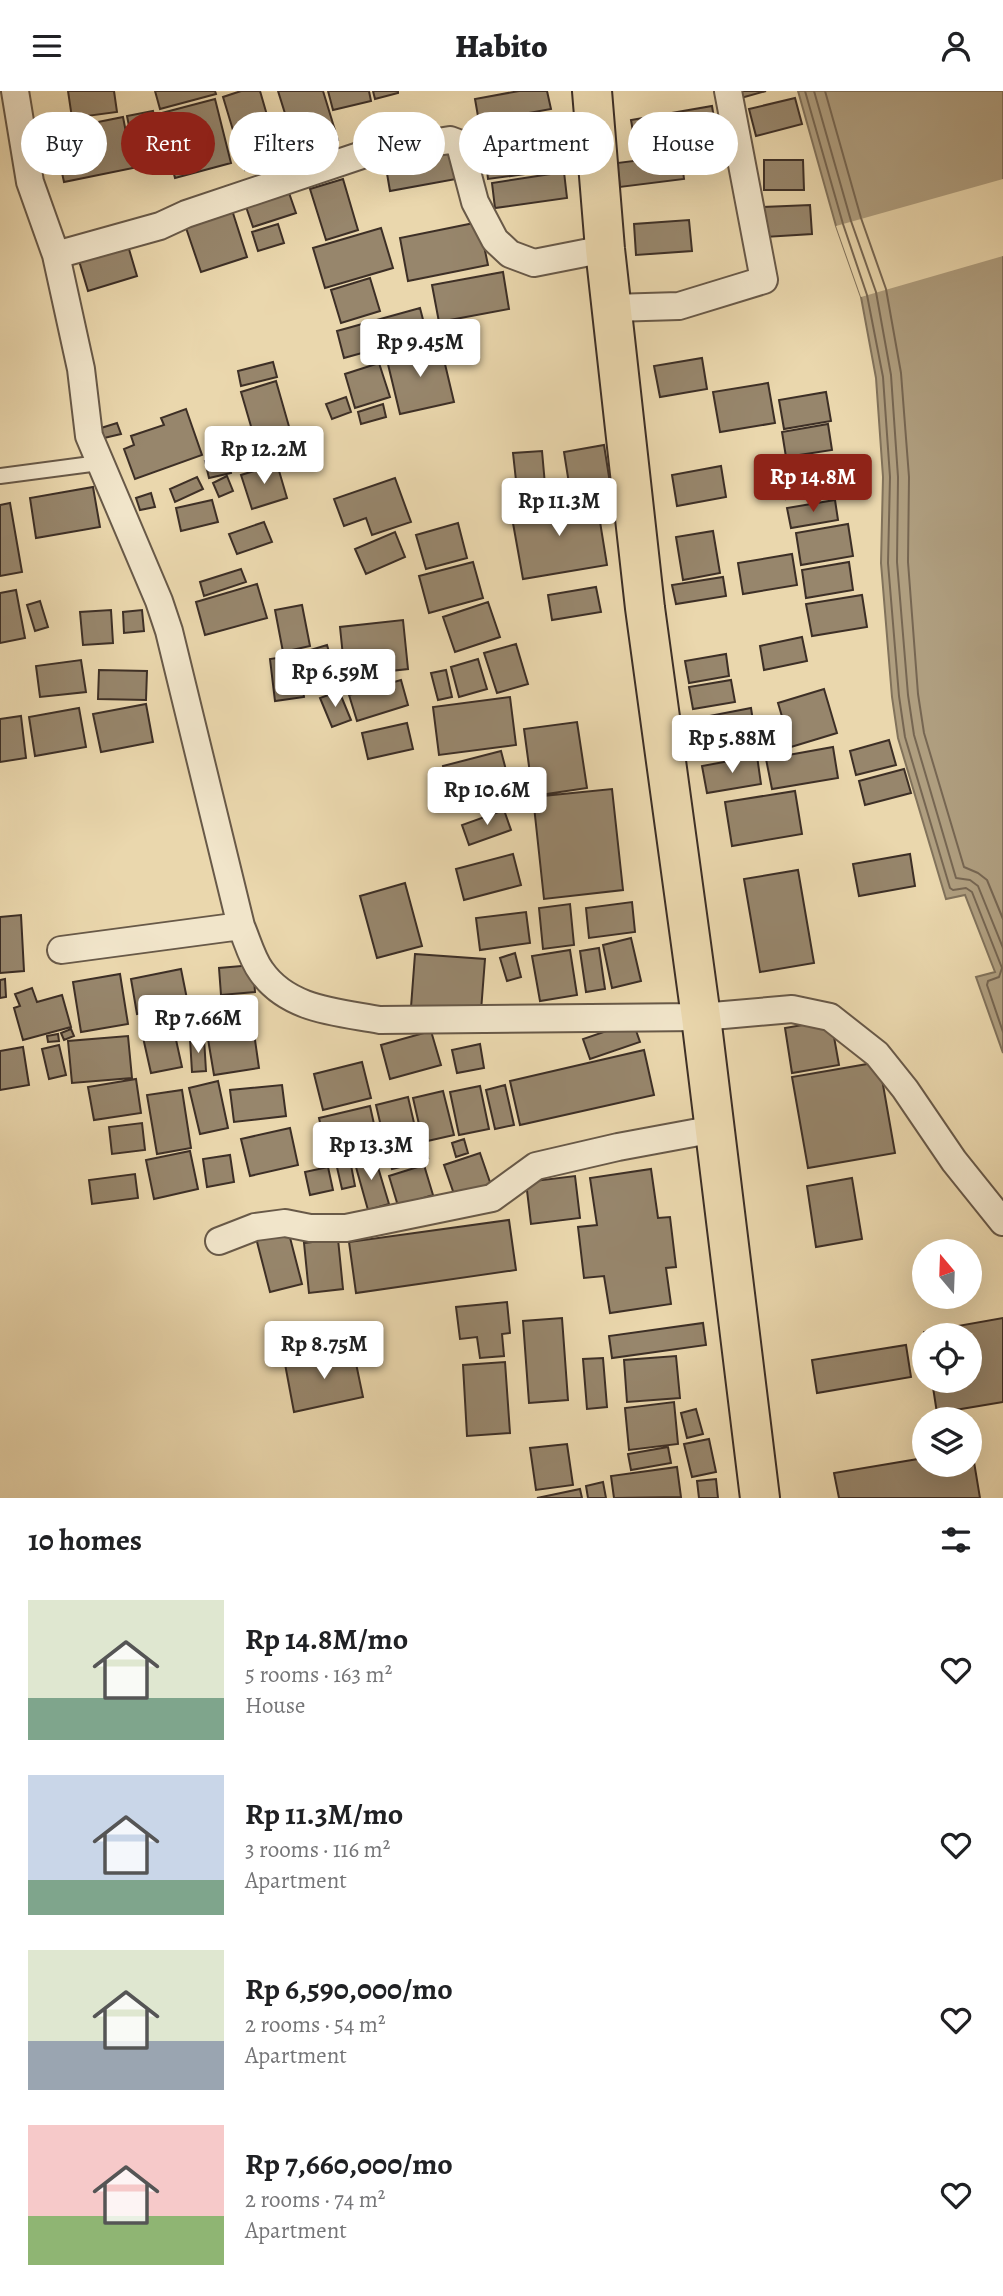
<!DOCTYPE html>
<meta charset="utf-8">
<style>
:root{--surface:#fff;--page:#f2f2f2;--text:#202124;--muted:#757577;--accent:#8f2418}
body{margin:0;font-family:Alegreya,serif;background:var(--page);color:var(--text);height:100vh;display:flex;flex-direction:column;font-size:26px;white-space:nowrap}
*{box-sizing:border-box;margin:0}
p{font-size:23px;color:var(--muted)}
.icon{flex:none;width:38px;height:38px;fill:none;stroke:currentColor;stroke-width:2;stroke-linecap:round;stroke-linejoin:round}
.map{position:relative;height:1407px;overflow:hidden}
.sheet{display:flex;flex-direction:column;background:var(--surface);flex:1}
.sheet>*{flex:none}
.top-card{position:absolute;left:21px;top:21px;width:962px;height:63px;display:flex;gap:14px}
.needle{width:46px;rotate:341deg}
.buttons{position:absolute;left:912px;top:1148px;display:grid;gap:14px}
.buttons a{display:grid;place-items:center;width:70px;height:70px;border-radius:50%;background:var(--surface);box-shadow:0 7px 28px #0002;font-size:35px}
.price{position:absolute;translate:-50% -60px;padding:0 16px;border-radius:7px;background:#fff;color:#222;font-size:23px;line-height:46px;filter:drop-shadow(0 2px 4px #0008)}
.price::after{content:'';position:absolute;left:50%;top:42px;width:21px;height:16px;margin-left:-10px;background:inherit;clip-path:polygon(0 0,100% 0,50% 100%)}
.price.active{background:var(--accent);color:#fff}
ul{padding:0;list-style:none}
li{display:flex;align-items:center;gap:21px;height:175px;padding:0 28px}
li span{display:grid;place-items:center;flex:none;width:196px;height:140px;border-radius:0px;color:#555}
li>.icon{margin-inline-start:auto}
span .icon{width:84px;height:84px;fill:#fffc;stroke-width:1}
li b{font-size:30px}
h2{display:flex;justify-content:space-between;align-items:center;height:84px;padding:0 28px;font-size:30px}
.tag{padding:0 24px;border-radius:32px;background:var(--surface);box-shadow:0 7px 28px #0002;font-size:24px;line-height:63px}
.tag.active{background:var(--accent);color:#fff}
header{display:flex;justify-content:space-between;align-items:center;height:91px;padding:0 28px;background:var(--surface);font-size:32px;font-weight:800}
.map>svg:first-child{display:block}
</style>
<header><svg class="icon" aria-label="menu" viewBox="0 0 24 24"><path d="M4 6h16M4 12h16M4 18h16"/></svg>Habito<svg class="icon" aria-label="person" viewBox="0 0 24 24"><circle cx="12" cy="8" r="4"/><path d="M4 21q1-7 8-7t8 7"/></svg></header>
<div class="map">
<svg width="1003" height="1407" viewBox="0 0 1003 1407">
<rect width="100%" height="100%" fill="#ead7ad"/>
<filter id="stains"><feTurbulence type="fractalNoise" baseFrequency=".00286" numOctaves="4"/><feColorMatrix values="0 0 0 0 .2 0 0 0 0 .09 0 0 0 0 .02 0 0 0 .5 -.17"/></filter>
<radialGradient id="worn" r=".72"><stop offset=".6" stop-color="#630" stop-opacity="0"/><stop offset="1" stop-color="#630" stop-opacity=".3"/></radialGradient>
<path fill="#af9e7f" stroke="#81725b" stroke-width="2" d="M798,0H1003V962L976,886L995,881L965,804L946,808L898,647L892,606L881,472L883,386L876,287L861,206L836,135Z"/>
<path fill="#ead7ad" d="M1003,88V165L861,206L836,135Z"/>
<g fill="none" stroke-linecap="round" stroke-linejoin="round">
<path stroke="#766652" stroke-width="2" d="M805,0L843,133L867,204L883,286L890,386L888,472L899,605L905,646L950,797L953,799L966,797L972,801L1002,877L999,886L988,890L987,894L1003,941
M814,0L851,130L876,201L891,284L898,386L897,471L908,604L914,644L956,787L970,789L978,795L1003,857
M825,0L861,127L886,198L901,282L909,386L908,471L918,603L924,642L964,776L978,782L987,789L1003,828"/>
</g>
<path fill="#97866c" stroke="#3d2f26" stroke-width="2" d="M68,0H114L117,21L72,27Z
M155,0H215L216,3L160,18Z
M241,0H260L280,69L245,79L223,6Z
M278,0H323L338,49L297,61Z
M328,0H369L371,10L333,19Z
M373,0H398V2L375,8Z
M519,0H547L551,18L479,31L475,8Z
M740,0H766L741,7Z
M795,7L802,33L756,45L749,18Z
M215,8L231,72L175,87L158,23Z
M712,15L718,51L637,64L631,29Z
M153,20L163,71L137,76L127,25Z
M123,26L133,77L64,91L53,40Z
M520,32L526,83L488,88L482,36Z
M449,53L456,88L390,100L384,65Z
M681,64L684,88L620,96L617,72Z
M764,69H803L804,99H764Z
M564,81L567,107L495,117L492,92Z
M343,88L358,139L326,149L310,98Z
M288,99L296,122L253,136L245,113Z
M810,114L812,143L765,146L763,116Z
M232,119L247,166L201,181L185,134Z
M689,129L692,160L636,164L634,133Z
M479,131L488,174L408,190L400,147Z
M278,133L284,152L258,160L252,141Z
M381,137L393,177L325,197L313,157Z
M126,148L137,185L88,200L77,163Z
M503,181L509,218L439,231L432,194Z
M370,187L380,220L341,232L331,199Z
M420,217L427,244L344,267L337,240Z
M440,252L454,311L400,323L386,265Z
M702,267L707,298L660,306L654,275Z
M273,271L277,286L241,295L238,280Z
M379,272L390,306L355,317L345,283Z
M276,290L290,339L255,349L241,301Z
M768,292L775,332L720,341L713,301Z
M826,301L831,330L784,338L779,309Z
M346,306L351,321L332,328L326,313Z
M383,313L386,326L361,333L358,321Z
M186,318L202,364L135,388L124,358L134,354L131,345L164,334L161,327Z
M117,332L121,343L104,347L101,337Z
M828,333L832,359L786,366L782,341Z
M604,354L610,392L570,399L564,361Z
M272,359L276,369L255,376L251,366Z
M542,360L546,405L518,408L513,362Z
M227,365L231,382L209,387L205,370Z
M826,367L831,400L786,408L781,375Z
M277,373L287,407L252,418L241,384Z
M721,375L726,406L677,415L672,384Z
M227,385L233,400L219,406L213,392Z
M197,386L203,398L175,411L170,398Z
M395,387L411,431L372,444L366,427L344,435L334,408Z
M93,396L100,436L36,447L30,407Z
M151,402L155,416L140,419L136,407Z
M596,406L607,474L523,488L511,421Z
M212,409L218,431L181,440L176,417Z
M835,409L838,429L791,437L787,417Z
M10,412L22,481L0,485V414Z
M264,431L272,451L237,463L229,443Z
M458,432L467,467L426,478L416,444Z
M848,433L853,465L801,474L796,442Z
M713,440L720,482L683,489L676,446Z
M395,441L405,466L366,483L355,458Z
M792,463L797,494L743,503L738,472Z
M473,471L483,507L429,522L419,485Z
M849,471L853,499L806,507L802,479Z
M241,478L246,491L204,505L200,491Z
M723,486L726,505L676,513L672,494Z
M257,493L267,527L205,544L196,511Z
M596,496L601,521L552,529L548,504Z
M16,499L25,547L0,552V502Z
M862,504L867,536L812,545L806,513Z
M40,510L48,536L35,540L27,514Z
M488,511L500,546L455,561L443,526Z
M302,514L310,555L283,561L275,519Z
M111,519L113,552L83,554L80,521Z
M142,519L144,540L124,542L123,521Z
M403,529L408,578L345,585L340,536Z
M802,546L807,570L764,579L760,555Z
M516,553L528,593L497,602L484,562Z
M327,554L338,591L315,598L304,561Z
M726,563L729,585L689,592L685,570Z
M298,564L304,606L275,610L270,568Z
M478,568L487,598L459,606L451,576Z
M81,569L86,601L40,606L36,575Z
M99,579L147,580L146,609L98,608Z
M446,579L452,606L438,609L431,582Z
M401,589L408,614L357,630L349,604Z
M731,589L735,611L693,618L689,596Z
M824,598L837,642L791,656L778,612Z
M339,600L351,629L332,636L320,607Z
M510,606L516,654L439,664L433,616Z
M146,613L153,651L101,661L93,623Z
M79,617L86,656L35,665L29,626Z
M751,617L756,650L705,659L699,627Z
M21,625L26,667L0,671V628Z
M577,631L587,697L533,705L524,638Z
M407,632L413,658L368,668L362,642Z
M889,649L896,674L856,684L850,660Z
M833,656L838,687L772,698L766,668Z
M501,660L512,702L453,717L443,675Z
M757,665L761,693L707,702L702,675Z
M904,678L911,702L865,714L859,690Z
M612,698L623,799L544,808L533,706Z
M795,700L802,743L732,755L725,711Z
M504,719L511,739L469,754L462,734Z
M513,763L521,794L464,809L456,778Z
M910,763L915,795L859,805L853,773Z
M798,779L814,872L760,881L744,788Z
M405,792L422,855L377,867L360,805Z
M632,811L635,841L589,847L586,817Z
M570,813L574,854L543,858L539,817Z
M526,821L530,852L480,859L476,827Z
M21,824L24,880L0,882V826Z
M631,847L641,890L612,897L603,854Z
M599,857L605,898L586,901L580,860Z
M570,859L577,904L540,910L532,865Z
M515,862L521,886L507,890L500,867Z
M415,863L485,868L481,920L411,916Z
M253,874L255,901L221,904L219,877Z
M181,878L188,913L137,923L131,888Z
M120,883L128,933L81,941L73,891Z
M5,888L6,906L0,907V889Z
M32,897L37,911L62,904L71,936L23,949L14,917L20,915L15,903Z
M171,926L182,976L151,982L140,933Z
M831,929L839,974L792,982L785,937Z
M633,931L640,951L590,968L583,948Z
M253,935L259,977L214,984L207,942Z
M71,938L74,945L64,949L61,942Z
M431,940L441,974L390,988L381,954Z
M58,943L59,950L48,951L47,945Z
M128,945L132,987L72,992L68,950Z
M204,947L206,980L192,981L190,948Z
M480,953L484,977L457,982L452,959Z
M59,954L66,984L49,988L42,958Z
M23,956L29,994L0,999V960Z
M644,959L654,1004L520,1034L510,990Z
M362,971L371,1007L323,1019L314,983Z
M879,971L895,1062L808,1077L792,986Z
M136,988L141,1022L94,1029L88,996Z
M218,990L228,1037L200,1043L189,997Z
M282,994L286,1025L234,1031L230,999Z
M505,994L514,1034L495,1038L486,999Z
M480,995L489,1038L459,1044L450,1001Z
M182,999L191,1057L157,1063L147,1004Z
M443,1000L454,1044L423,1051L413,1007Z
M408,1006L418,1049L386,1057L376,1014Z
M370,1015L378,1051L327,1062L319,1027Z
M142,1032L145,1059L112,1063L109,1036Z
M290,1037L298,1074L250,1085L241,1048Z
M464,1048L468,1062L456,1066L452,1052Z
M422,1053L428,1067L413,1072L408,1058Z
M403,1057L408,1074L392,1078L387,1062Z
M190,1060L198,1098L154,1108L146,1069Z
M480,1062L491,1094L455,1106L444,1074Z
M374,1063L389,1113L368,1119L354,1069Z
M230,1064L234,1091L207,1096L203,1068Z
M350,1069L355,1095L342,1098L336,1072Z
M424,1074L433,1104L398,1115L389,1085Z
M328,1076L333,1099L310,1104L305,1081Z
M651,1078L658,1127L670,1126L676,1176L666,1177L671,1213L610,1222L604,1185L584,1187L578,1136L597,1134L590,1087Z
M135,1083L138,1107L92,1113L89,1089Z
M575,1085L580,1127L531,1133L526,1091Z
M852,1087L862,1148L816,1156L807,1095Z
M509,1129L516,1179L356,1202L349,1151Z
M287,1135L302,1193L270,1201L255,1143Z
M338,1148L343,1198L309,1202L304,1152Z
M507,1211L510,1242L502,1243L504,1265L480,1267L477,1246L460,1248L456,1216Z
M562,1227L568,1309L529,1312L523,1230Z
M1003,1227V1311L937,1322L932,1290H970V1244H924V1241Z
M703,1232L706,1254L612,1267L609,1245Z
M906,1254L911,1286L817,1302L812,1269Z
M353,1258L363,1306L294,1321L285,1273Z
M676,1265L680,1307L627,1311L624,1269Z
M603,1267L607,1316L587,1318L583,1268Z
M505,1271L510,1342L467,1345L463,1274Z
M674,1311L678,1353L629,1359L625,1317Z
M696,1318L703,1343L687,1347L681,1322Z
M709,1348L716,1381L692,1386L684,1353Z
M567,1353L573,1394L536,1399L530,1357Z
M668,1356L671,1372L631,1379L628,1363Z
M972,1359L980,1407H839L834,1382L924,1367V1374H970V1360Z
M677,1376L681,1406L614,1407L611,1385Z
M716,1388L718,1407H699L697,1390Z
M603,1391L606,1407H588L586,1395Z
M580,1398L582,1407H537Z"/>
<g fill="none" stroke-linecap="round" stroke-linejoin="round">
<defs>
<path id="lane" d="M0,385L99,372"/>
<path id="street" d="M15,0L30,91L56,164L81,278L89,345L159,510L169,540L241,835C247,849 252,868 261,880C288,919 337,921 380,929L701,926L792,918L830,926L877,963L905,998L954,1070L1003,1131
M56,164L160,135L186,123L368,62L450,49L458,52L461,58L475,111L495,149L510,163L534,172L605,158
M612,217L679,215L764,189L728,0
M61,859L241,835
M219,1150L255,1136L285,1132L310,1137H346L492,1107L536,1075L618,1056L715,1038"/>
<path id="highway" d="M592,0L605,158L645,517L701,926L760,1407"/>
</defs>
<use href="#lane" stroke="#685948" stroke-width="18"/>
<use href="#street" stroke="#685948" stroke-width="30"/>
<use href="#highway" stroke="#3d2f26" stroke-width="42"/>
<use href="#lane" stroke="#f1e5ca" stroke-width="14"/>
<use href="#street" stroke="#f1e5ca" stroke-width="26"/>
<use href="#highway" stroke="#ead7ad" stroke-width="38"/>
</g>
<rect width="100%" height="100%" filter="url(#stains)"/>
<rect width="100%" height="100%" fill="url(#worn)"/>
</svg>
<div class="buttons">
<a><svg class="needle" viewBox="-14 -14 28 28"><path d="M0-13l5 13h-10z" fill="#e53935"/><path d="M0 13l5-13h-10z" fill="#757577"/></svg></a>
<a><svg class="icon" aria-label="locate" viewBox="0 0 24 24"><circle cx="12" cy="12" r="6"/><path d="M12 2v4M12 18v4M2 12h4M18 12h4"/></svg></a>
<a><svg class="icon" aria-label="layers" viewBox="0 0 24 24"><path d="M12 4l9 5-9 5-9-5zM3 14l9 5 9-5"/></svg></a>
</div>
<b class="price" style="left:420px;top:288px">Rp 9.45M</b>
<b class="price" style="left:264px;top:395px">Rp 12.2M</b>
<b class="price active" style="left:813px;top:423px">Rp 14.8M</b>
<b class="price" style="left:559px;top:447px">Rp 11.3M</b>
<b class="price" style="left:335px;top:618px">Rp 6.59M</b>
<b class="price" style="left:732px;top:684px">Rp 5.88M</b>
<b class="price" style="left:487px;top:736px">Rp 10.6M</b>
<b class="price" style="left:198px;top:964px">Rp 7.66M</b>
<b class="price" style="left:371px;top:1091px">Rp 13.3M</b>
<b class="price" style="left:324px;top:1290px">Rp 8.75M</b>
<div class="top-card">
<a class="tag">Buy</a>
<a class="tag active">Rent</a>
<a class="tag">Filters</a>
<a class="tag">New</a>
<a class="tag">Apartment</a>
<a class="tag">House</a>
</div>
</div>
<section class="sheet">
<h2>10 homes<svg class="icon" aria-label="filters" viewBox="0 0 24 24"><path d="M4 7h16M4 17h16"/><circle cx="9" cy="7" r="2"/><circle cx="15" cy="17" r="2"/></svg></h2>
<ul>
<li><span style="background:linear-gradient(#dfe7d0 70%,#7fa58c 0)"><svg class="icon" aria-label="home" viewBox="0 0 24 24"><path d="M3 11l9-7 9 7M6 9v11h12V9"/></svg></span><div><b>Rp 14.8M/mo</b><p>5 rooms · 163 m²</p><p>House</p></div><svg class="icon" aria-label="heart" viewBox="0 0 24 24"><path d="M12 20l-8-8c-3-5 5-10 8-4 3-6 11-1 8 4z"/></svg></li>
<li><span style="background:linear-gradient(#c9d6e8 75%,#7fa58c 0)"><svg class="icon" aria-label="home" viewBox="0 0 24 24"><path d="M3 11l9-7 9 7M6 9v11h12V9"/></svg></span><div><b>Rp 11.3M/mo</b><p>3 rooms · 116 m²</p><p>Apartment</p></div><svg class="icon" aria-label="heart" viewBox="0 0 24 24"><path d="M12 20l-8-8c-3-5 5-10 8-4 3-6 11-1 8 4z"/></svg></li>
<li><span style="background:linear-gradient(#dfe7d0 65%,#9aa5b1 0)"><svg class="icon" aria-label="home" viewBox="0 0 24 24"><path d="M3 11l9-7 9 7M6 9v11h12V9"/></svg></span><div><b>Rp 6,590,000/mo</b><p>2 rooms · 54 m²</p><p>Apartment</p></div><svg class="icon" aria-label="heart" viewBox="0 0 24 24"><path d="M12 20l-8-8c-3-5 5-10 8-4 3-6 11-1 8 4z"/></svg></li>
<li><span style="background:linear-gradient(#f6c9c9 65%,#8fb573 0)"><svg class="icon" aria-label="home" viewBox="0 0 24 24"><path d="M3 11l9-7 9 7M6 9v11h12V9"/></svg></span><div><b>Rp 7,660,000/mo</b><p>2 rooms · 74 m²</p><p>Apartment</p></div><svg class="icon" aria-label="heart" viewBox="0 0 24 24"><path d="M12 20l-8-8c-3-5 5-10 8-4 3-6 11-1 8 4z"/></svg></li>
</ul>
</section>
